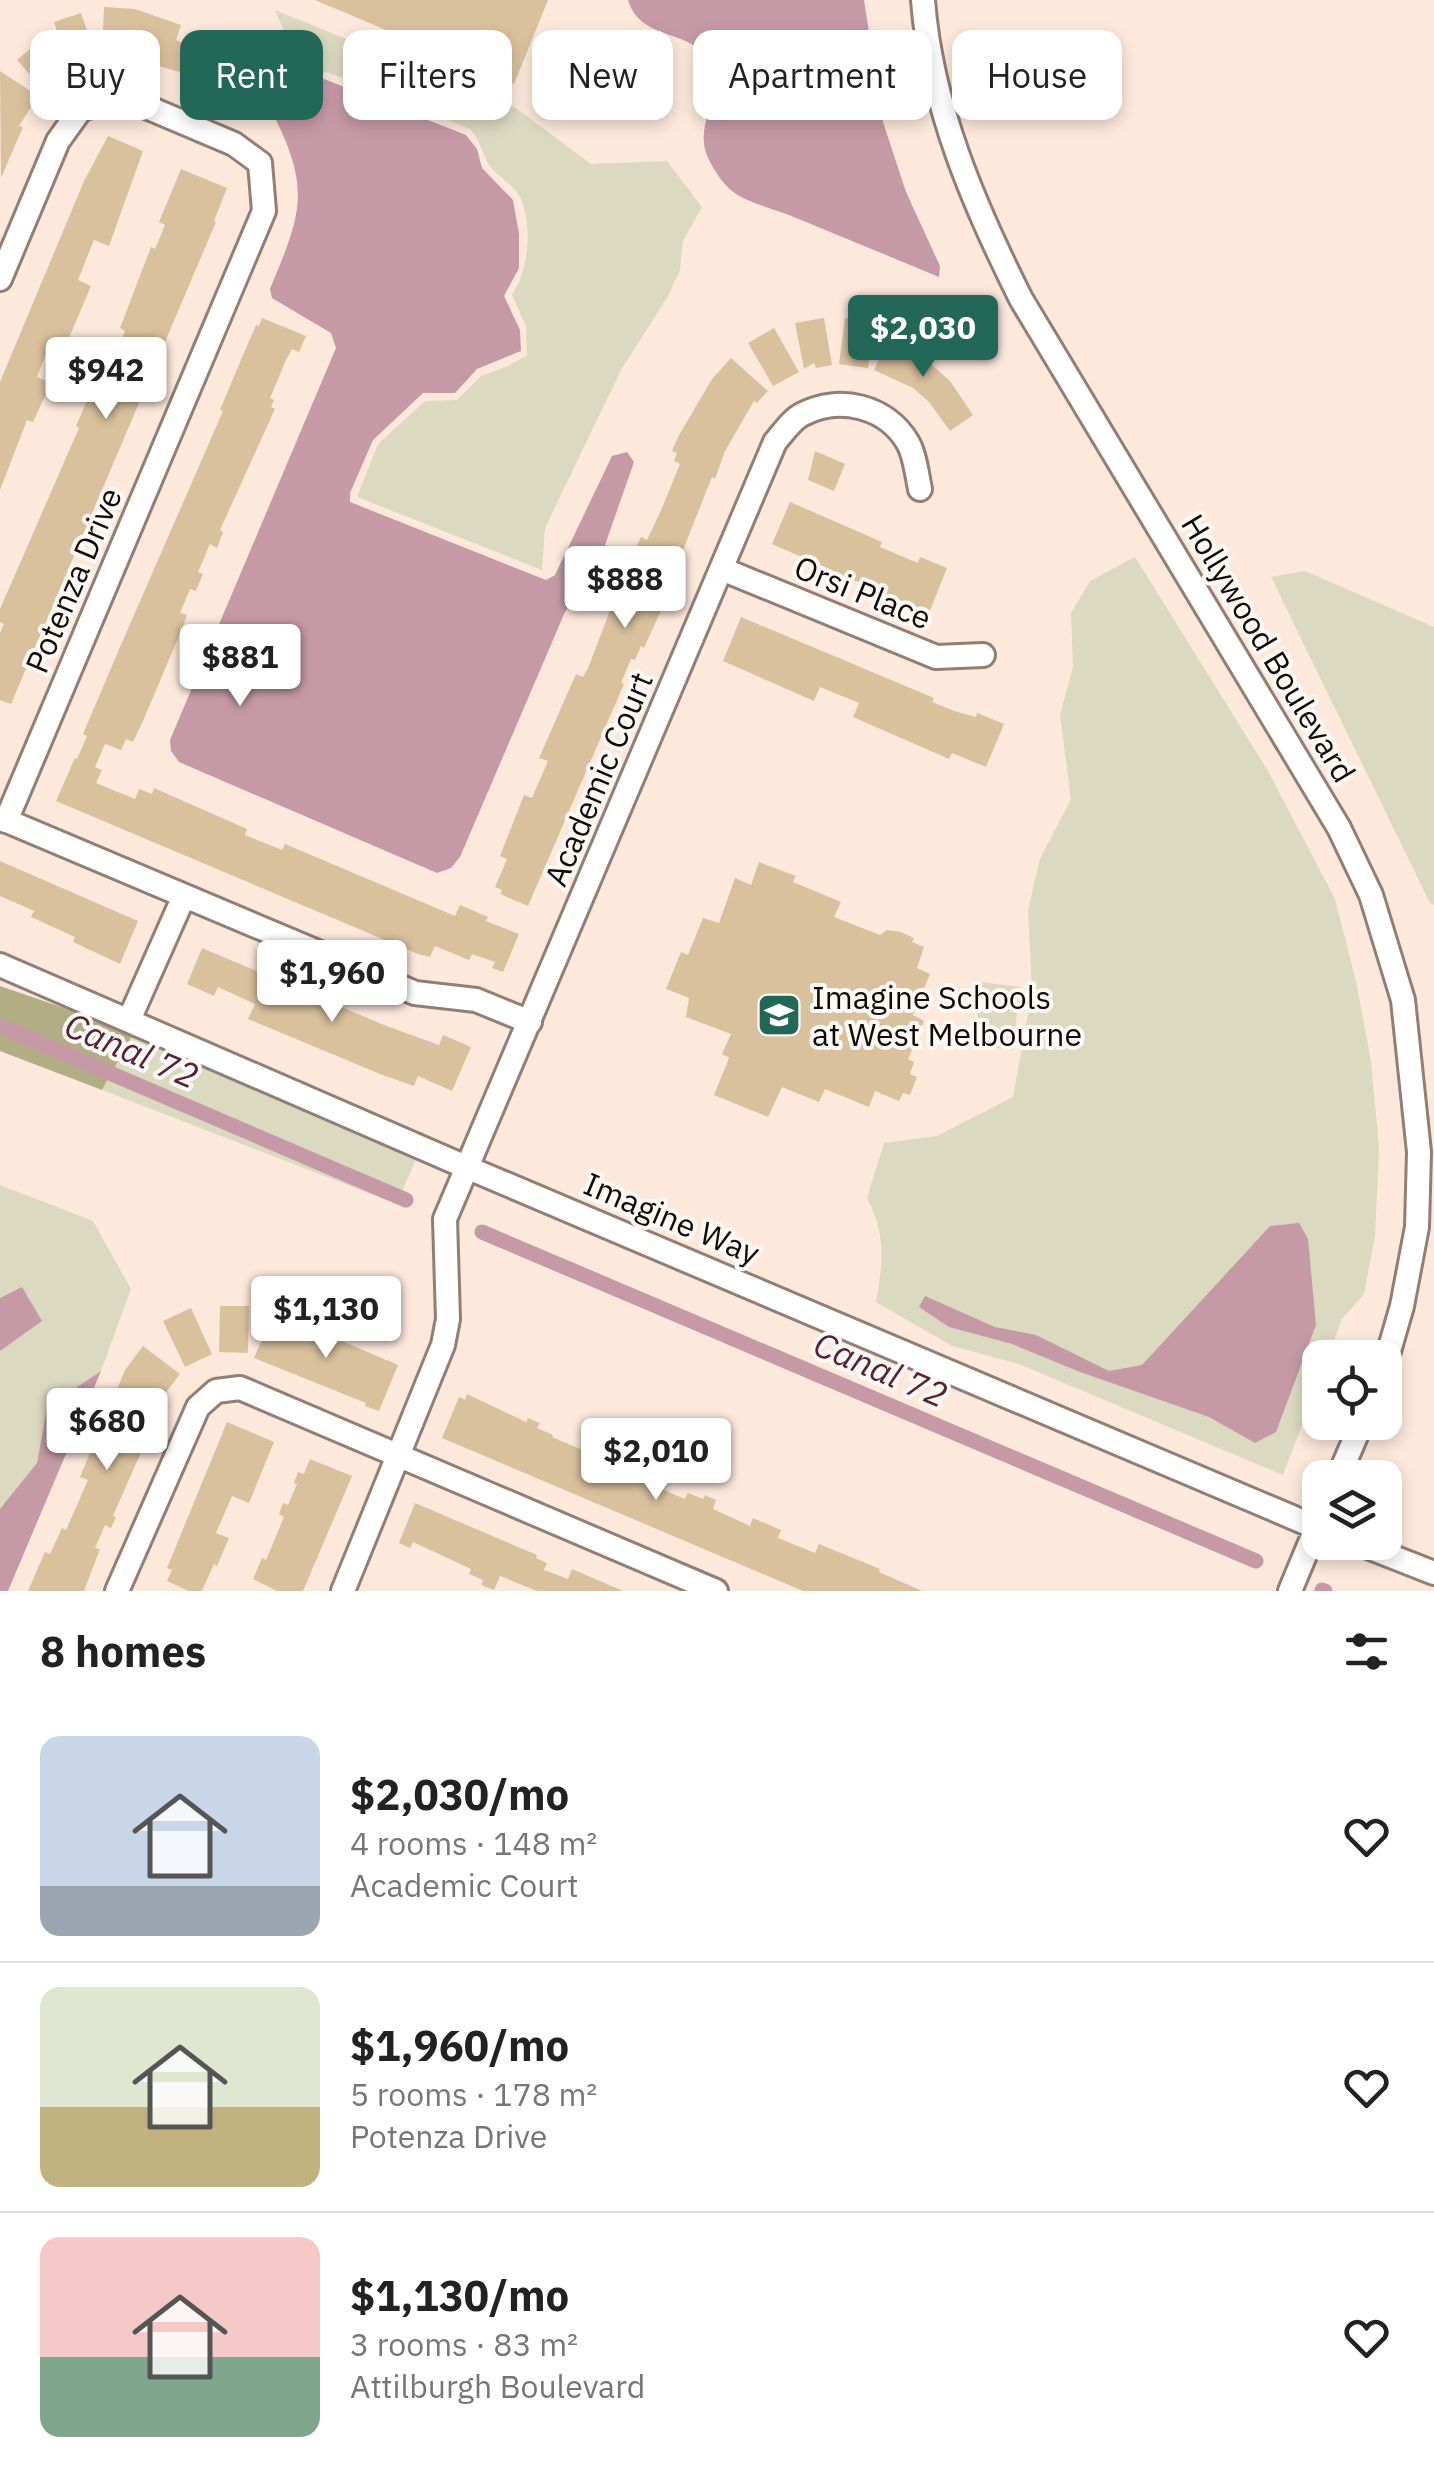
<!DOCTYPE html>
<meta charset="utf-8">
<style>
:root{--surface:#fff;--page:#f2f2f2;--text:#222;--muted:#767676;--line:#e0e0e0;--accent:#236758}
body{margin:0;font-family:"IBM Plex Sans",sans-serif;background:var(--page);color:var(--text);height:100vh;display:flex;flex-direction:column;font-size:38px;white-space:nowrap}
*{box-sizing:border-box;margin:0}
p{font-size:32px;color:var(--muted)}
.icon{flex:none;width:55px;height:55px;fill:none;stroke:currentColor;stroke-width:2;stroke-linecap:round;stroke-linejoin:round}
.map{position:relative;height:1591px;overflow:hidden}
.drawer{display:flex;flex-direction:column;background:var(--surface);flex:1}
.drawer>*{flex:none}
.guide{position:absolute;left:30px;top:30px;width:1375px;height:90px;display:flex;gap:20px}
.tools{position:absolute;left:1302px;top:1340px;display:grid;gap:20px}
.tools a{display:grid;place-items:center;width:100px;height:100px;border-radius:20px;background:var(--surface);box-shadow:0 5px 15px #0003;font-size:50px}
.price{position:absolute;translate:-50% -85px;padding:0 22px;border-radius:10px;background:#fff;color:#222;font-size:32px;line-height:65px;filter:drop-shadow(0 2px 5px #0008)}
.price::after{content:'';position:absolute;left:50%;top:60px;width:30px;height:22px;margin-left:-15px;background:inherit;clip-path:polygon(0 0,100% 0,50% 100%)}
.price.on{background:var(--accent);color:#fff}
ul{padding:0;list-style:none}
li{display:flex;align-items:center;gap:30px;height:250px;padding:0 40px}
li+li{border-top:2px solid var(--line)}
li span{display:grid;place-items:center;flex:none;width:280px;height:200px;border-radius:20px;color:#555}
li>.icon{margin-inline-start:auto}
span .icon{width:120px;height:120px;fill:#fffc;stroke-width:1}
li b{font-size:42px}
h2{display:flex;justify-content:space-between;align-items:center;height:120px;padding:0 40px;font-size:42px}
.pill{padding:0 35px;border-radius:20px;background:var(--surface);box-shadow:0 5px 15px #0003;font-size:35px;line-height:90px}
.pill.on{background:var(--accent);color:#fff}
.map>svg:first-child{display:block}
</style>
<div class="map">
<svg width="1434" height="1591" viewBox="0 0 1434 1591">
<rect width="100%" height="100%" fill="#fde8dc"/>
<path fill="#dcd9c1" d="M275,10L516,108L591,164L667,161L702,207L683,241L680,270L668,296L621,370L545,528L542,570L357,497L378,444L425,401L457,400L481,376L508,366L527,355L526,326L512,295C529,269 533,227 520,197C514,184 495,176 488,163C481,150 480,140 470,129L327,72L304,77Z
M1135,557L1268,771L1335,899L1356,981L1371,1061L1379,1147L1375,1237L1364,1294L1342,1319L1328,1357L1320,1358V1378L1283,1475L1019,1364L952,1346L876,1302C883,1264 886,1233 867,1198L884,1143L937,1136L1013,1097L1032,992L1028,910L1040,859L1071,799L1060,715L1073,667L1071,613L1090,581Z
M1305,571L1434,627V905L1430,903L1271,577Z
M981,982L1020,987L1013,1050L975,1045Z
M134,1032L417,1156L397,1204L102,1090Z
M0,1185L93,1221L131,1289L101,1371L47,1407L37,1463L0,1511Z"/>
<path fill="#b3ad85" d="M0,986L134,1032L102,1090L0,1051Z"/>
<path fill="#c59aa6" d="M628,0H864L883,122L906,192L940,266L939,277C889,256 839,236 789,215C772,208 747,203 732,191C722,183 711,166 706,153C695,121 728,89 705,56C686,29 640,40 628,0Z
M324,79L466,135L477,149L482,168L513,200L519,234V268L504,296L520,330L521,351L477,369L455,393H423L373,440L350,493V502L546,580L555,575L612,456L627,452L634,462L598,565L565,612L460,857L451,868L437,873L179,762L171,751L170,740L336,348L331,333L272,298L270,289C299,218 312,193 276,120L303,85Z
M1299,1223L1308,1239L1316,1325L1276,1432L1255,1443L1209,1417L1080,1372L1012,1344L949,1327L919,1307L925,1296L995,1327L1036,1335L1109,1371L1142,1365L1270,1226Z
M22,1287L42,1321L0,1351V1298Z
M101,1371L8,1591H0V1509L37,1463L47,1407Z"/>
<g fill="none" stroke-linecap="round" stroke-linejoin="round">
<path stroke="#c59aa6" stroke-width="15" d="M0,1026L406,1200
M482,1232L1256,1561
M1322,1590L1325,1591"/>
</g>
<path fill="#dac19e" d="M315,0H548L514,84Z
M104,7L135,9L181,25L176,40L217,57L222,45L283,70L265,113L210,91L205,87L206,83L180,72L129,58H112L111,52L102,55Z
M81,13L96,57L69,67L54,22Z
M38,42L64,72L52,83L49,80L43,90L17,60Z
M0,71L38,96L19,126L23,127L1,178Z
M108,136L143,151L109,246L94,240L78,280L91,286L66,345L52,339L37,377L51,383L33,422L27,420L0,490V382L84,181Z
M181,169L227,188L214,221L216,222L11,704L0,700V633L4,624L0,622V609L79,428L76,426L88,398L109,353L115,355L125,331L120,328L151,247L155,249L165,225L159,222Z
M262,318L306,336L299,352L292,349L286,360L270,398L274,400L271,407L275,409L220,530L223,532L217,548L210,544L198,572L203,574L196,591L190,589L180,613L187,615L182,629L143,721L133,742L126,739L121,750L105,744L95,767L102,770L96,783L135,799L139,789L152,794L154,788L247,829L245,835L282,850L285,844L455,916L460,905L488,917L486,921L519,934L503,972L492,968L495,962L472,954L469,960L435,946L430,957L418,954L56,801L75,758L77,759L87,736L83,734L117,654L223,411L220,410L240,362L256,325L259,326Z
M824,318L832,365L816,368L814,363L804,369L795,323Z
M845,318L874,322L868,368L839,364Z
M774,328L799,372L773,386L748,343Z
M891,333L918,345L916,351L950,381L973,415L950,431L929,402L913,388L874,370Z
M731,358L768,391L757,403L754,401L725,451L715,479L712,477L681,555L685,557L644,648L641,646L635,660L631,659L621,683L624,684L528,906L500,894L502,890L495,887L507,859L500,856L524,795L532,798L548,761L539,758L576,674L583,677L588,668L626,569L641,537L647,540L662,508L680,464L674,461L677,453L672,451L678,437L712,379Z
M815,451L845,464L834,491L808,480Z
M790,502L882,542L880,547L918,563L920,557L947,568L929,613L772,544Z
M741,617L934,698L932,702L954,711L976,717L977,713L1004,724L986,767L952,753L949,759L853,717L859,703L820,687L814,701L723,661Z
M0,861L138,921L120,964L73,942L75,937L31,917L34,911L0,896Z
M759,862L796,876L793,882L841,902L834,917L880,935L887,930L901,932L914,938L912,942L924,947L917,968L930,974L913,1015L924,1021L908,1059L914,1062L910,1074L917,1077L910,1095L903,1093L899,1101L875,1091L869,1107L825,1089L819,1102L782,1087L768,1117L714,1095L729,1058L722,1054L731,1034L686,1017L689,998L666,989L681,952L688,955L703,918L719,923L735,878L751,885Z
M202,948L384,1025L439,1045L443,1035L471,1047L452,1091L418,1076L414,1086L380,1074L248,1019L255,1004L218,987L214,996L187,984Z
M220,1306H249L248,1353L219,1352Z
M191,1308L212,1354L185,1367L163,1321Z
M274,1312L398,1365L379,1411L365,1406L366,1403L254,1358Z
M143,1346L180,1374L160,1400L163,1402L113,1516L116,1517L111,1528L105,1525L95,1548L100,1549L84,1591H28L45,1552L50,1554L62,1528L66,1530L88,1480L80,1477L125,1370Z
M467,1394L526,1422L528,1418L540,1423L537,1428L553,1435L552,1437L589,1453L606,1458L608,1453L637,1464L635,1469L666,1486L664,1490L685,1499L688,1493L703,1499L705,1495L716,1500L713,1509L750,1526L753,1518L781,1530L778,1538L815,1553L819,1544L880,1569L879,1572L922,1591H803L442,1438L459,1397L465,1400Z
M227,1422L274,1442L249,1503L232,1496L216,1533L229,1538L217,1566L214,1564L202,1591H189L167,1581L172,1570L167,1568Z
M310,1459L352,1476L303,1591H277L253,1579L262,1558L266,1560L284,1517L279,1514L283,1503L288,1505L297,1484L294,1483L298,1472L304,1474Z
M415,1503L537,1555L536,1558L547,1563L544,1570L568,1579L572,1569L623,1591H537L500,1576L494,1590L481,1585L483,1580L469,1574L471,1569L413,1542L410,1548L399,1543Z"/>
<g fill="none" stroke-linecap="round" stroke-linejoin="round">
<defs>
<path id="minor" d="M923,0C931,106 974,205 1021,299L1339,828L1371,895L1403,1000L1419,1152L1417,1227L1402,1306L1385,1365
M0,279L58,141L81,109L123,97L234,144L260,163L264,211L6,821
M722,569L936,657L983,655
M0,818L415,993L476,1000L530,1022
M0,965L466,1167L1320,1529
M129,1020L184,896
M1338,1478L1362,1422
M1355,1542L1434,1573
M117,1591L198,1407L216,1391L240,1388L716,1591
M343,1591L443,1345L448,1319L445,1219L775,442C783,433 792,419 803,414C839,395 887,406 908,443C915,455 917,475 920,489
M1290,1591L1320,1519"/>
</defs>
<use href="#minor" stroke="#917e74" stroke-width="28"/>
<use href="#minor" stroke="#fff" stroke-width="22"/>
</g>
<defs>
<symbol id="school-square" viewBox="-11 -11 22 22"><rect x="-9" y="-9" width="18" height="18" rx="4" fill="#236758" stroke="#fdf9f6"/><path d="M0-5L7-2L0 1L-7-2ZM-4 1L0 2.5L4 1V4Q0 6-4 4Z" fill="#fff"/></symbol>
</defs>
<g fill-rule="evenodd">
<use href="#school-square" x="754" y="990" width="50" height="50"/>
</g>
<g text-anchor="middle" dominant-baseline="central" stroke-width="8" stroke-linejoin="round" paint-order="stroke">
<g font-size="32" fill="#110a07" stroke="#fdf9f6">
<text transform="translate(73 580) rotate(-67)">Potenza Drive</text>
<text transform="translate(863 592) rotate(22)">Orsi Place</text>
<text transform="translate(1269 648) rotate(59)">Hollywood Boulevard</text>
<text transform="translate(598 779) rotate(-67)">Academic Court</text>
<text transform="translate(672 1218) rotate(23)">Imagine Way</text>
</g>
<g font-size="32" fill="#110a07" stroke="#fdf9f6" text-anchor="start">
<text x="812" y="997">Imagine Schools<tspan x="812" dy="37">at West Melbourne</tspan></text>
</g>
<g font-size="35" font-style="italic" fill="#592135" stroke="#fdf9f6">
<text transform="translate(132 1050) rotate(23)">Canal 72</text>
<text transform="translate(881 1369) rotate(23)">Canal 72</text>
</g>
</g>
</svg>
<div class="tools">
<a><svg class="icon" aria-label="locate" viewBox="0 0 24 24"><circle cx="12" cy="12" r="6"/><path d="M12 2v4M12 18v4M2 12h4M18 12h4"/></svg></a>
<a><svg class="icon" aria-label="layers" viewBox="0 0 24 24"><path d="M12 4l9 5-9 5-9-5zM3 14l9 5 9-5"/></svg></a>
</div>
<b class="price on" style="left:923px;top:380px">$2,030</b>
<b class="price" style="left:106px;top:422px">$942</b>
<b class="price" style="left:625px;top:631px">$888</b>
<b class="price" style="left:240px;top:709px">$881</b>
<b class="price" style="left:332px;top:1025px">$1,960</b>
<b class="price" style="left:326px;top:1361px">$1,130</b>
<b class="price" style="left:107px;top:1473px">$680</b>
<b class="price" style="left:656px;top:1503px">$2,010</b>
<div class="guide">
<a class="pill">Buy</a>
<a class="pill on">Rent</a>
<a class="pill">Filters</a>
<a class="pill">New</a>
<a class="pill">Apartment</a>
<a class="pill">House</a>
</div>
</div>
<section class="drawer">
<h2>8 homes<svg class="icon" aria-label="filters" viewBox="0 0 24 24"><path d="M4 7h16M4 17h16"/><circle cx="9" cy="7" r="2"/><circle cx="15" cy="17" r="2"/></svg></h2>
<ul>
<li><span style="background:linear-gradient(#c9d6e8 75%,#9aa5b1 0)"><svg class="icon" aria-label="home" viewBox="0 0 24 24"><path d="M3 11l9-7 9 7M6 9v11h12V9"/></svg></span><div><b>$2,030/mo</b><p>4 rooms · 148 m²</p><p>Academic Court</p></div><svg class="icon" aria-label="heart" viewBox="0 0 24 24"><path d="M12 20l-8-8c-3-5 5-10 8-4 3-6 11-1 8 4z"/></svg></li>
<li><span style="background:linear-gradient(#dfe7d0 60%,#c2b280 0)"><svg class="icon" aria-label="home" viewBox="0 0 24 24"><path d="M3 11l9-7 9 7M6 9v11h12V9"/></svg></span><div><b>$1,960/mo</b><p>5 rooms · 178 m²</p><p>Potenza Drive</p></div><svg class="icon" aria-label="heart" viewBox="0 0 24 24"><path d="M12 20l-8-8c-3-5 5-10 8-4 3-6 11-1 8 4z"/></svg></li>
<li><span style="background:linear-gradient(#f6c9c9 60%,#7fa58c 0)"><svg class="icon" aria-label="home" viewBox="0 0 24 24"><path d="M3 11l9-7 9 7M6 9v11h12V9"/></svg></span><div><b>$1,130/mo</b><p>3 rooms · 83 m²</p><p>Attilburgh Boulevard</p></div><svg class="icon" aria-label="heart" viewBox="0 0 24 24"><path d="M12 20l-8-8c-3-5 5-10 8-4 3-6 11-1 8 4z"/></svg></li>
</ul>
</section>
